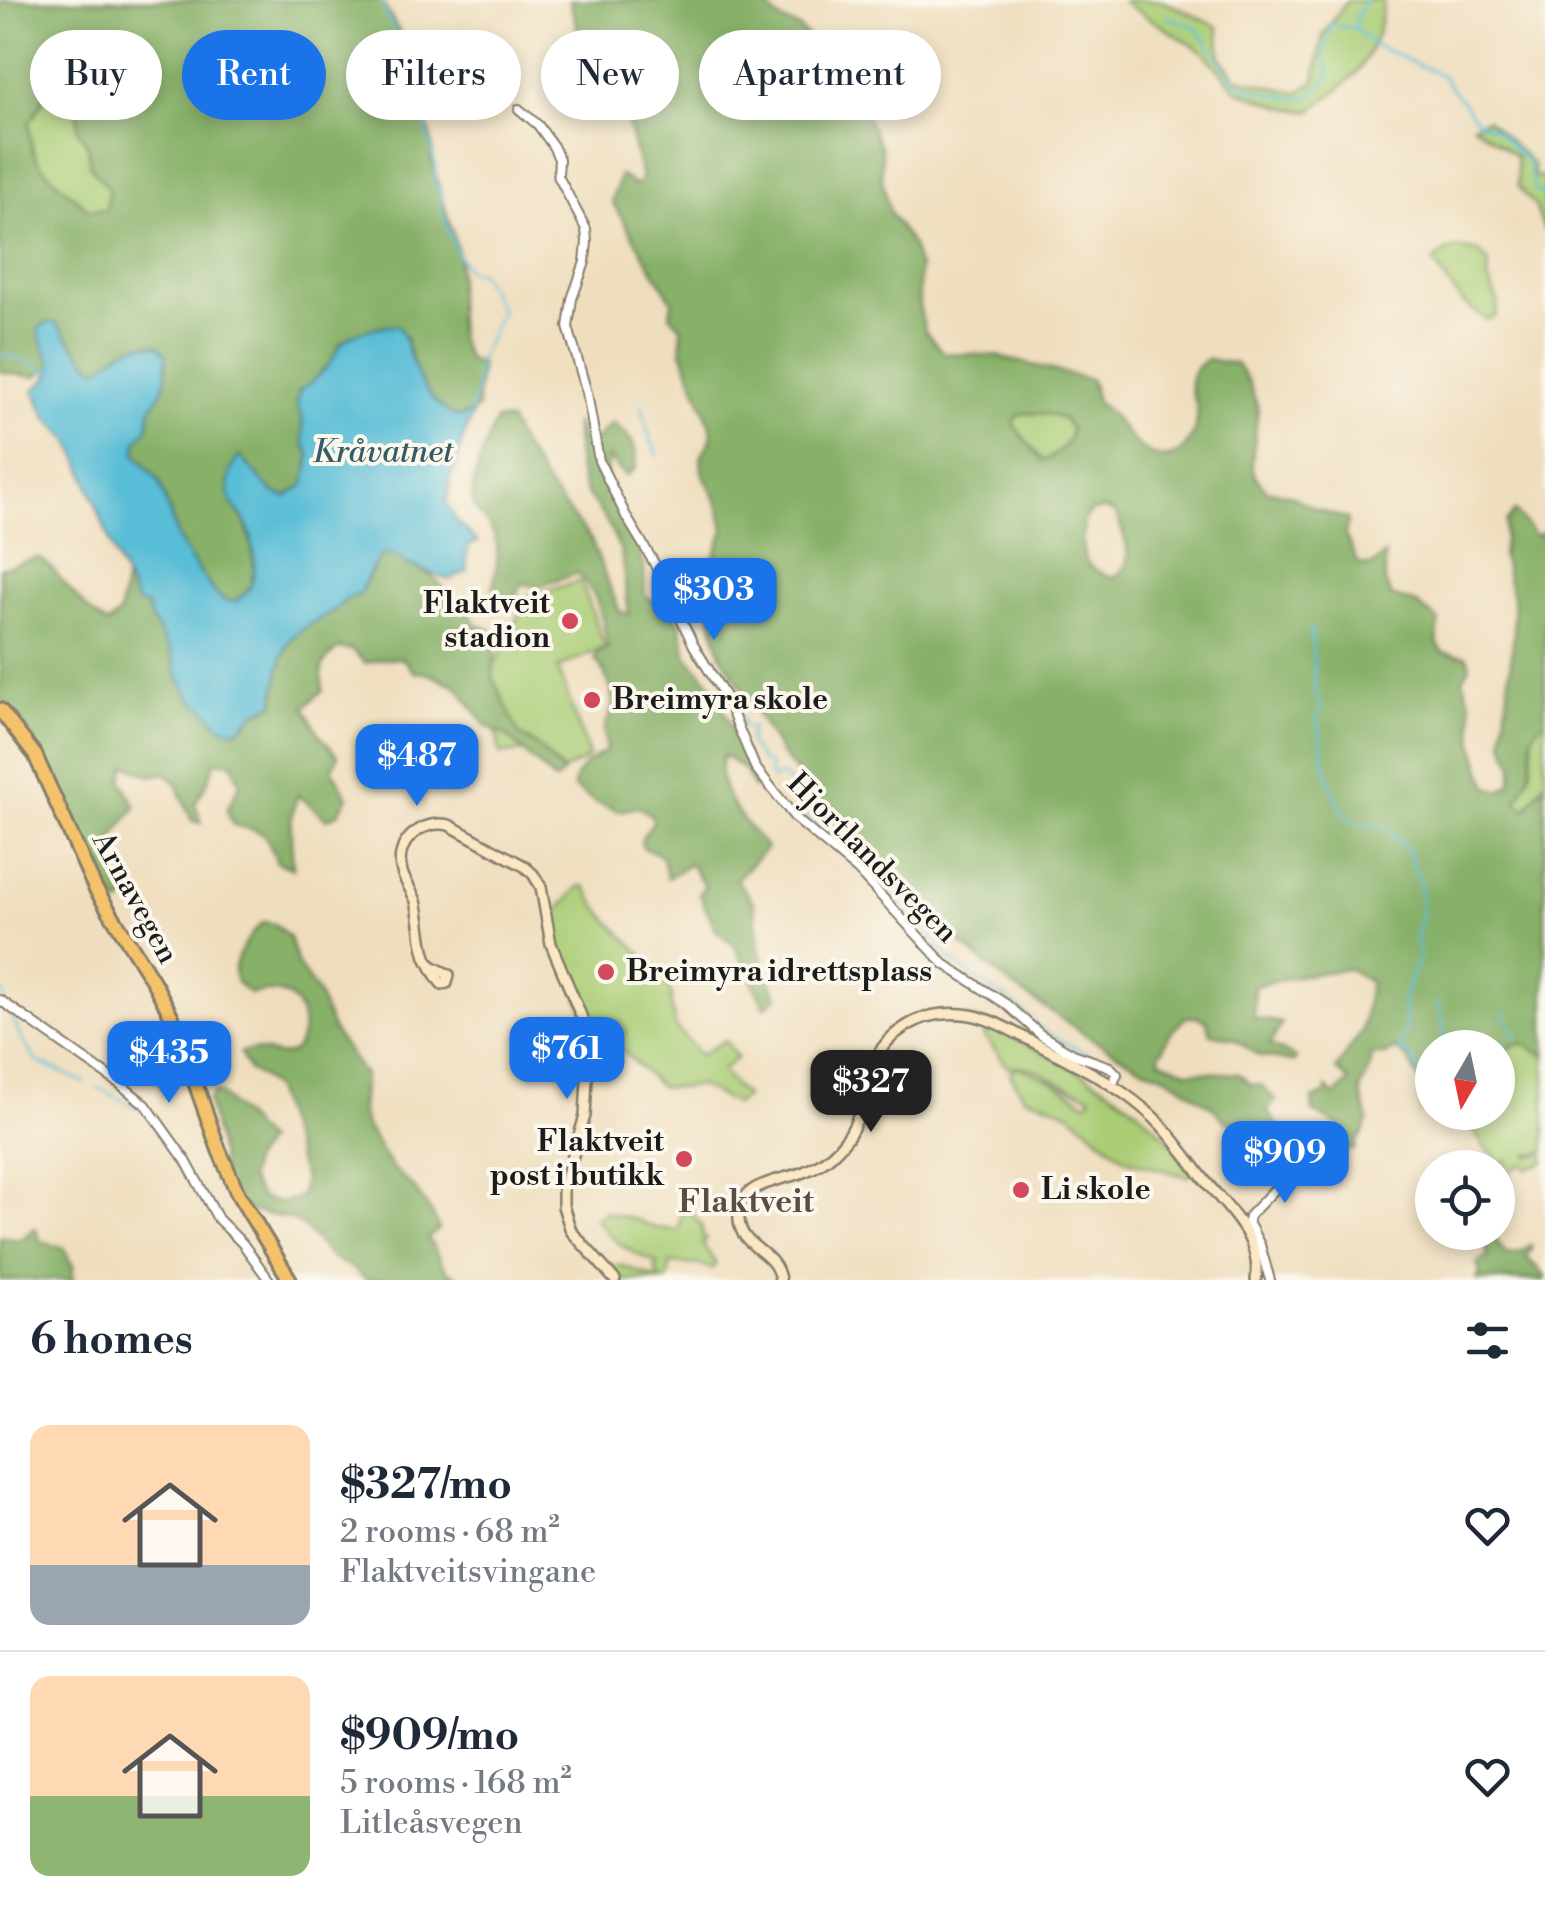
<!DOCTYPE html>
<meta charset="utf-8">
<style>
:root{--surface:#fff;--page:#f2f2f3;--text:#1f2937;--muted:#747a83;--line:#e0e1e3;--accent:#1a73e8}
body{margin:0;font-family:"Libre Bodoni",serif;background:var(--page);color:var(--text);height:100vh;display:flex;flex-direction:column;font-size:38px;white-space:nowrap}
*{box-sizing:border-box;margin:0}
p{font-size:32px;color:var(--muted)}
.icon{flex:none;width:55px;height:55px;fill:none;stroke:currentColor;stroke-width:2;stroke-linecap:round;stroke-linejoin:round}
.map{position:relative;height:1280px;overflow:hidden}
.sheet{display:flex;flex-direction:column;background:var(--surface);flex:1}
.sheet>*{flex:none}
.top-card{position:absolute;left:30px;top:30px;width:1000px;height:90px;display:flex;gap:20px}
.needle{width:65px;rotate:189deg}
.fabs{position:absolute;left:1415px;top:1030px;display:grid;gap:20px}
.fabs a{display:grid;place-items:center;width:100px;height:100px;border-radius:50%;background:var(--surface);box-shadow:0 5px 15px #0003;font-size:50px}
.price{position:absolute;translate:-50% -85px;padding:0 22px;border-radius:20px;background:var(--accent);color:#fff;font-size:32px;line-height:65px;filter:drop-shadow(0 2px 5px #0008)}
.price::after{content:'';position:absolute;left:50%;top:60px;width:30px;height:22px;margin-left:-15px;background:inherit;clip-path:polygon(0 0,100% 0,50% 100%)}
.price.active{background:#222;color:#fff}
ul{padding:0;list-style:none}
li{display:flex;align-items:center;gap:30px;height:250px;padding:0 30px}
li+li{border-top:2px solid var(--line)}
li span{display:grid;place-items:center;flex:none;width:280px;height:200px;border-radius:20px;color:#555}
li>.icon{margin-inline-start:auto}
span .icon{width:120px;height:120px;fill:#fffc;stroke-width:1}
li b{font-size:42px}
h2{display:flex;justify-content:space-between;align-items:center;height:120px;padding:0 30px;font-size:42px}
.chip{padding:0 35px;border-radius:45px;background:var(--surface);box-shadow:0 5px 15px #0003;font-size:35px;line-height:90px}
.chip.active{background:var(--accent);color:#fff}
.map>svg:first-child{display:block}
</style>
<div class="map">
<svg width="1545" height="1280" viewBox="0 0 1545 1280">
<rect width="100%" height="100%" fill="#fbf7ec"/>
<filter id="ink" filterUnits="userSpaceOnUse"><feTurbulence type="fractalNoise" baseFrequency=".01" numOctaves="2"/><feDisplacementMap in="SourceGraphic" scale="20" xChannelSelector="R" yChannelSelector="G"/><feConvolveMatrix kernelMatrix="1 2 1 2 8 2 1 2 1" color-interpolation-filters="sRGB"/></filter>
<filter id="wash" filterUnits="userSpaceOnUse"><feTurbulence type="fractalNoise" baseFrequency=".0048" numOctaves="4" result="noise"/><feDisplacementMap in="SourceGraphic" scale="40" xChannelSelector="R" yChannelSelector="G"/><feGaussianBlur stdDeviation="2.25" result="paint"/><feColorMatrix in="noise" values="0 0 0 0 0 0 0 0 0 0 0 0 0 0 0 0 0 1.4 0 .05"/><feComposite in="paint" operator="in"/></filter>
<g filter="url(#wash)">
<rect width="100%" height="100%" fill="#efdebe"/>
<path fill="#aacd76" stroke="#637449" stroke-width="2.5" d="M1128,0H1162L1218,27L1221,58L1237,78L1298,93L1315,81L1323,34L1348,0H1383C1383,23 1373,50 1359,69C1347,85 1325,99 1309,112L1283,107L1238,91L1203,52L1123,2Z
M43,94L67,97L78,115V130L88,146L90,166L109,189L107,209L89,210C74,195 44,174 35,156C31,146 30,134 29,123L41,103Z
M1487,119L1533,164L1534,176L1545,178V232L1535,206L1518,187L1516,156L1473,125Z
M1456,248L1479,252L1489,263L1488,279L1498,302L1496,316L1487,320L1461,301L1433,262L1444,252Z
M1026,413L1046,414L1064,419L1071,430C1068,446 1058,455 1043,461L1013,424L1017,415Z
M581,581L605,647L558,668L589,756L584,761L562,771L543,751L500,754L488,678L528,596Z
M1545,721V782L1526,809L1517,802L1532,767L1530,743L1535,727Z
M580,886L586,887C606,930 653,953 673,997L670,999L675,1026L700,1055L725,1040L737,1058L722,1070L736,1088L746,1096L735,1104L698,1085L684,1088L660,1087L615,1043L627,1031L619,1022L585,1014L560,954L551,915C568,904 568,896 580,886Z
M967,1017L984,1022C1064,1064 1141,1093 1193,1171L1192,1174L1188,1177L1125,1159L1070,1113L1044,1102L1024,1097L1010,1073L1013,1069L1020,1067L1052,1081L1086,1102L1091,1099L1089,1094C1061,1090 1037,1060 1008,1067L985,1037L984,1030L968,1023Z
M1516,1044L1528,1045L1545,1056V1151L1532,1155L1529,1153L1528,1157L1544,1153L1545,1162L1526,1169L1524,1164L1508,1172L1511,1180L1508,1184L1505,1179L1498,1182V1171L1508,1165L1506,1160L1501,1165L1494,1163L1496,1156L1484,1147L1472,1128C1487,1121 1504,1112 1507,1095C1512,1074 1487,1058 1516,1044Z
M683,1203L702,1226V1234L706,1240L702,1243L716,1264L712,1269L702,1265L671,1263L667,1280H620L609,1270L605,1263L612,1266L620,1265L656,1278L659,1275L655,1269L657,1263C627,1251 614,1243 595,1218L604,1212L637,1220L655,1228L679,1230Z"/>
<path fill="#87b067" stroke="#526642" stroke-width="2.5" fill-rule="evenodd" d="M0,0H381L399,31L419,91L417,101L431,135L433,151L431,159L459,256L457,302L459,339L468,360L481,364L477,396L478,408C438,442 412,366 405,336L385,325L359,333L341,343L332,361L309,385L299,392L297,404L302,417L304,443L310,454L305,484L287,497L272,492L240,456L231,501L245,522L251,541L254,568L251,588L235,602L224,600L213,591L189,557L178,538L159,481L136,454L137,441L148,428L151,407L159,397L158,345C128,342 122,351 100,369L91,367L55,323L44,324L53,365L35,377L0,372ZM44,94L63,95L68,97L78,115V130L88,146L90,166L109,189L106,209L89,210C73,194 38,170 32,149C30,141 30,131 29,123L42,103Z
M569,0H761L779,19L799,28L823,52L828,66L863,110L881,148L882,179L890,213L911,244L919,267V305L925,331L944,353L997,356L1091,380L1096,402C1120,417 1126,443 1153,455C1180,468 1201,430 1197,407C1195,399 1190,393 1191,384C1191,372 1198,365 1207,359L1236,364L1248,381L1258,408L1252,463L1254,474L1266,490L1290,495L1316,509L1348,519L1345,535L1358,564L1371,566L1385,555V582L1391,596L1417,604L1439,621L1437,641L1442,652L1467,656L1470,666L1463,679L1471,703L1474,745L1488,787L1501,791L1511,783L1514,766L1503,740L1514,631L1513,597L1502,557L1506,522L1515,511L1535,536L1545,532V721C1524,734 1536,752 1530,772C1527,782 1521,792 1517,802L1526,809L1545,782V1056L1521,1043C1490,1050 1506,1070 1509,1091L1498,1112V1048H1432V1112L1497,1113L1472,1128L1455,1125L1432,1114L1422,1112L1419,1098L1423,1088L1408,1059L1395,1049L1384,1055H1371V1064L1360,1090L1368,1121L1361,1137H1358L1355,1150L1341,1148L1331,1141L1340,1126L1313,1112L1312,1099L1327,1093V1088L1335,1096L1349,1081L1336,1069L1362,1031L1370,982L1349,969L1296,976L1254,986V1018L1282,1023L1270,1045L1296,1058L1294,1062L1260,1056L1233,1038L1211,1034L1207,1023L1208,1021L1198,1017H1186C1176,1027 1166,1036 1163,1050L1159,1053L1160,1060L1188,1071L1239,1074L1251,1085H1261L1276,1100L1267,1111L1286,1135L1277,1140L1224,1120L1212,1107L1178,1083L1161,1074L1141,1067L1097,1042L1012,986L930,917L914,897L868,852L844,833L782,755L721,655L711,618L719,575L714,559L724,529L719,506L702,471L701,457L711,439L712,430L682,351L681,327L670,315L672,301L612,202L620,175L636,186L642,178L628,124L607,100L590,68ZM1026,413L1046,414L1064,419L1071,430C1068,446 1058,455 1043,461L1013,424L1017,416ZM1105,509L1116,514C1123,534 1139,563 1114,577C1077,568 1082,552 1084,520L1092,511Z
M496,420L510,421L516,436L546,484L591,540L620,612L629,614L621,551L607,522L585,491L579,473L575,422L586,448L612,423C630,436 640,446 635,469L625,476L608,457L605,481L627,522L644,566L645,596L673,614L680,624L687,656L711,684L755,775L754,790L745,770L723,755C711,789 746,824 767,848L736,879L754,903L759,949L768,977L778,997L765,1007L734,945L716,930L699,893L705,886L690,864L667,878C663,859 665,854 645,849L641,844L643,836L653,822L652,816L639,807L619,811L597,803L574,788C574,769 591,760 606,751L604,729L613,707L611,689L601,666L595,660L597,652L608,648C602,617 600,596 578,573L539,587L521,583L517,596L503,598L493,588C497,566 502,545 489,525C485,519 476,513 474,506C467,485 488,440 496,420Z
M384,553C392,553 401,556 405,564C426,571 442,580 451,601L464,605L477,625L491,630L495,646L493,678L519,734L537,746L563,773L555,781L507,736L486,726L457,686L426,673L414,672L402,658L381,659L365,663L352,650L339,648C320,663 320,667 323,690L305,707L319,734L338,756L332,770L348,797L338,814L327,819L298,795C287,821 292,841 293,869L277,862C264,830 266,832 233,825L227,810L240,784L232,763L215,761L208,781L195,804L202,823L192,821L177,784L166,773L150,776L126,765L122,780L136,807C106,846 98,850 129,893L121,904L105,898L47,767L31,738L0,703V568C9,567 34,557 38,558C51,560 84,615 108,624L119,614L126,577L137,602L147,605L150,617L171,652L178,676L192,700L204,708L222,727L246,724L255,712L274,704C278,685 278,659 289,642C300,624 332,618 346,599L359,595L379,558Z
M264,922L275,924L289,937L298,965L317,992L332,1029L364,1075L361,1109L364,1123L391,1167L414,1188L433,1215L439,1229L428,1238L447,1272L464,1280H366L348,1265L332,1259L303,1226L290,1219L251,1211L228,1198L222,1186V1164L208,1101L214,1092L222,1095L266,1141L252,1161L249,1179L261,1198L282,1203L301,1196L304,1179L274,1089L261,1077L249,1071L240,1053C246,1052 251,1050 256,1050C268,1051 276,1058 288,1054C311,1044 305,1001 283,994C273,990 261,992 250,994C246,990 240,987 237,983C226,967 251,931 264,922Z
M35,1228L41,1242L63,1247L73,1266V1280H0V1236L20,1240Z
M1492,1235L1506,1254L1518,1253L1531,1245L1532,1249L1526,1257L1545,1275V1280H1477L1480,1273L1477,1263L1488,1257L1484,1240Z"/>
<path fill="#58bdd6" stroke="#3a6c79" stroke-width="2.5" d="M55,322L91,366L99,369C122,351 127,342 158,345L166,354V378L159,397L151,408L148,428L137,441L136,454L159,481L178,538L189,557L213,591L224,600L235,602C241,597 249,592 251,585C258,567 253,537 245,521C241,514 233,508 231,501C226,486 229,466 240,456L272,492L286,497L305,484L310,454L304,443L302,417L297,404L299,391C311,384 321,374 330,363C335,356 337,347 343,342C356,330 381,325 398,326C405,336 406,344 410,356C415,372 425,393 438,404C453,417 454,419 473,413L461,444L455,468L449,479L450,491L446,502L456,520L478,542L468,546L466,560L468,571L448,580L405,563C379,536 370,575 359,595L346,599C332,618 300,624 289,642C278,659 278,685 274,704C252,710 252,719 236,731L222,727L204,708L192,700L178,676L171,652L150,617L147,606L137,603L114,553L80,461L69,440L47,417L34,390L49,377L47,374L53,372C52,356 39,345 39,329L44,324Z"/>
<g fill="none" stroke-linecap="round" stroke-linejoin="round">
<path stroke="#58bdd6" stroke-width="2.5" d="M381,0C385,13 392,25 397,38C406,61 404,87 421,106L436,167L434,183L442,194L441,208L457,253L468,271L479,272L482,276L501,311L479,360L475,399L470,409L471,413
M1366,0L1356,17V29L1372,44L1441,75L1478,122L1494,128L1531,165L1530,172L1535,190L1545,195
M1167,17L1195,26L1234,80L1245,87L1288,98L1306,99L1325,82L1330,71L1323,58L1331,24L1356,29
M0,355L24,360L45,371L53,369
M642,405L647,429L657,455
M700,616L703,648L733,696L744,727L751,728L749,743L762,762L769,764L770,776L773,779L782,775L799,793L797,810L799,814L824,833L858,866
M1311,630L1315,680L1314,688L1321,707L1316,721C1323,732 1321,739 1323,752C1324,767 1338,809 1349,819C1359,828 1367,823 1379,825C1392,828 1399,844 1409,851L1413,870L1418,873C1421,901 1426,912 1414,939L1419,944L1418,959L1403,999L1406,1028L1399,1049L1413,1059C1414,1066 1425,1085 1431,1088L1430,1098L1432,1104
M867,875C876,882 883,891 892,898C901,906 908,912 914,923L929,929C935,958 988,986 1014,1004C1025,1012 1033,1023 1043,1030C1061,1042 1081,1051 1100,1059
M0,988L4,998
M1438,1004L1444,1028L1441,1048
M9,1009L20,1036L36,1061L86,1083
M1505,1012C1506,1022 1515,1027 1516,1038
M1487,1033L1490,1039L1504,1049
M1112,1064L1122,1068
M97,1087L145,1112L149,1116
M153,1121L157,1132L180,1160"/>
</g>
</g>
<g filter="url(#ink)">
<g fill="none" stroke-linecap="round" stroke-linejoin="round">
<defs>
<path id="tertiary" d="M519,109L538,125L553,146L559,159L558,176L586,229L587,242L585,262L572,299L568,327L587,393L599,461L627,518L653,561L694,646L726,698L755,767L796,819L858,871L944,964L1006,1004L1041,1035L1073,1054L1110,1067L1117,1074L1112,1086
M0,1000L120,1084L146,1105L186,1161L218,1219L243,1244L269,1280
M1256,1158L1278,1183L1276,1188L1249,1216L1248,1222L1260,1245L1270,1280"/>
<path id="secondary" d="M430,965L449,975L447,983L442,984C435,977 431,967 426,957C420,939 421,920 416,901C412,891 405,882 402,872C393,842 422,819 449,825L524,866L533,874L541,887L551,944L582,1018L588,1059L585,1116L563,1188V1206L571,1231L615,1280
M780,1280C776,1250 741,1249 739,1220C736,1181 781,1182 806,1171C823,1164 836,1153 847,1138C873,1101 859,1055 905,1027C922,1016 942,1012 963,1014C988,1016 1011,1031 1033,1042C1071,1062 1110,1080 1143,1108C1169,1129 1186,1157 1207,1183C1231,1212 1262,1239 1256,1280"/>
<path id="trunk" d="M0,710L35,755L95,888L154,983L172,1017L219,1150L238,1194L290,1280"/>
</defs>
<use href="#tertiary" stroke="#867d6d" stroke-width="12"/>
<use href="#secondary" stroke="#867d6d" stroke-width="14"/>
<use href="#trunk" stroke="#867d6d" stroke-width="18"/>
<use href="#tertiary" stroke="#fff" stroke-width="8"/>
<use href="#secondary" stroke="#fbe7c3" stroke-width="9"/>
<use href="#trunk" stroke="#f4c26a" stroke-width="12"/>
</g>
</g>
<g fill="#d1495b" stroke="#fbf7ec" stroke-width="4">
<circle cx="570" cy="621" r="10"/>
<circle cx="592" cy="700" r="10"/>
<circle cx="606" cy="972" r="10"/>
<circle cx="684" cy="1159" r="10"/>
<circle cx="1021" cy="1190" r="10"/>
</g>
<g text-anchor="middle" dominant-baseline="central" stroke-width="8" stroke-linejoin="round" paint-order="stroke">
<g font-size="30" font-weight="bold" fill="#1c1c1c" stroke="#fbf7ec" text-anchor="start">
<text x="550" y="604" text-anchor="end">Flaktveit<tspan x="550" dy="34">stadion</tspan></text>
<text x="612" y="700">Breimyra skole</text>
<text x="626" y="972">Breimyra idrettsplass</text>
<text x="664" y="1142" text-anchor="end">Flaktveit<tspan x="664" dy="34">post i butikk</tspan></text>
<text x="1041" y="1190">Li skole</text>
</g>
<g font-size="30" fill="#1c1c1c" stroke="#fbf7ec">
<text transform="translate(872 858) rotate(45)">Hjortlandsvegen</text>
<text transform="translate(135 898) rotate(61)">Arnavegen</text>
</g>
<g font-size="32" font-style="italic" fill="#345c66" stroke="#fbf7ec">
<text x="383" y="452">Kråvatnet</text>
</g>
<g font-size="32" font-weight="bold" fill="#5c4d44" stroke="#fbf7ec">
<text x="746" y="1202">Flaktveit</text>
</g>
</g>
</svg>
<div class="fabs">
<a><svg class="needle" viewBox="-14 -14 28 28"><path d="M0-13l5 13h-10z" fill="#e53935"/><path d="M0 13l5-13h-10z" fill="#747a83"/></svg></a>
<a><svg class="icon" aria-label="locate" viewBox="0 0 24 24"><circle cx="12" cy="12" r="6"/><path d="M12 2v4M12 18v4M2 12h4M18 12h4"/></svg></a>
</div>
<b class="price" style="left:714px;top:643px">$303</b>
<b class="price" style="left:417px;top:809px">$487</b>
<b class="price" style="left:567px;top:1102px">$761</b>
<b class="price" style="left:169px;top:1106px">$435</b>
<b class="price active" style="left:871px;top:1135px">$327</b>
<b class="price" style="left:1285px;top:1206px">$909</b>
<div class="top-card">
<a class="chip">Buy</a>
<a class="chip active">Rent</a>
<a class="chip">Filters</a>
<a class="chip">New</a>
<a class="chip">Apartment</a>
</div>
</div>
<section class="sheet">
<h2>6 homes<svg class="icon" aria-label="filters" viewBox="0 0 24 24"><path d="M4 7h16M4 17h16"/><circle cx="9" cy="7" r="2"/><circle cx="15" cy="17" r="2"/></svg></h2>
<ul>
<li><span style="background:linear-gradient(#ffd9b3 70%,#9aa5b1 0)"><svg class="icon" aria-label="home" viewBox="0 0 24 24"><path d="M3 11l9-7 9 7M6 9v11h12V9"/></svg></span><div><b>$327/mo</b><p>2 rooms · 68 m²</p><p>Flaktveitsvingane</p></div><svg class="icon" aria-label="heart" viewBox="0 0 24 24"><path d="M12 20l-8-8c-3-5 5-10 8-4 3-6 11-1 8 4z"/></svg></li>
<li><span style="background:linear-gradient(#ffd9b3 60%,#8fb573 0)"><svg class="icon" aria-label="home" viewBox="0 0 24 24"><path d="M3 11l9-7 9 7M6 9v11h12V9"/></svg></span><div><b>$909/mo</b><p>5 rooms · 168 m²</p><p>Litleåsvegen</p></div><svg class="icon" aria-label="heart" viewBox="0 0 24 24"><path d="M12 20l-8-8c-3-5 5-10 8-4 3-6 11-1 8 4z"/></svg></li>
</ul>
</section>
